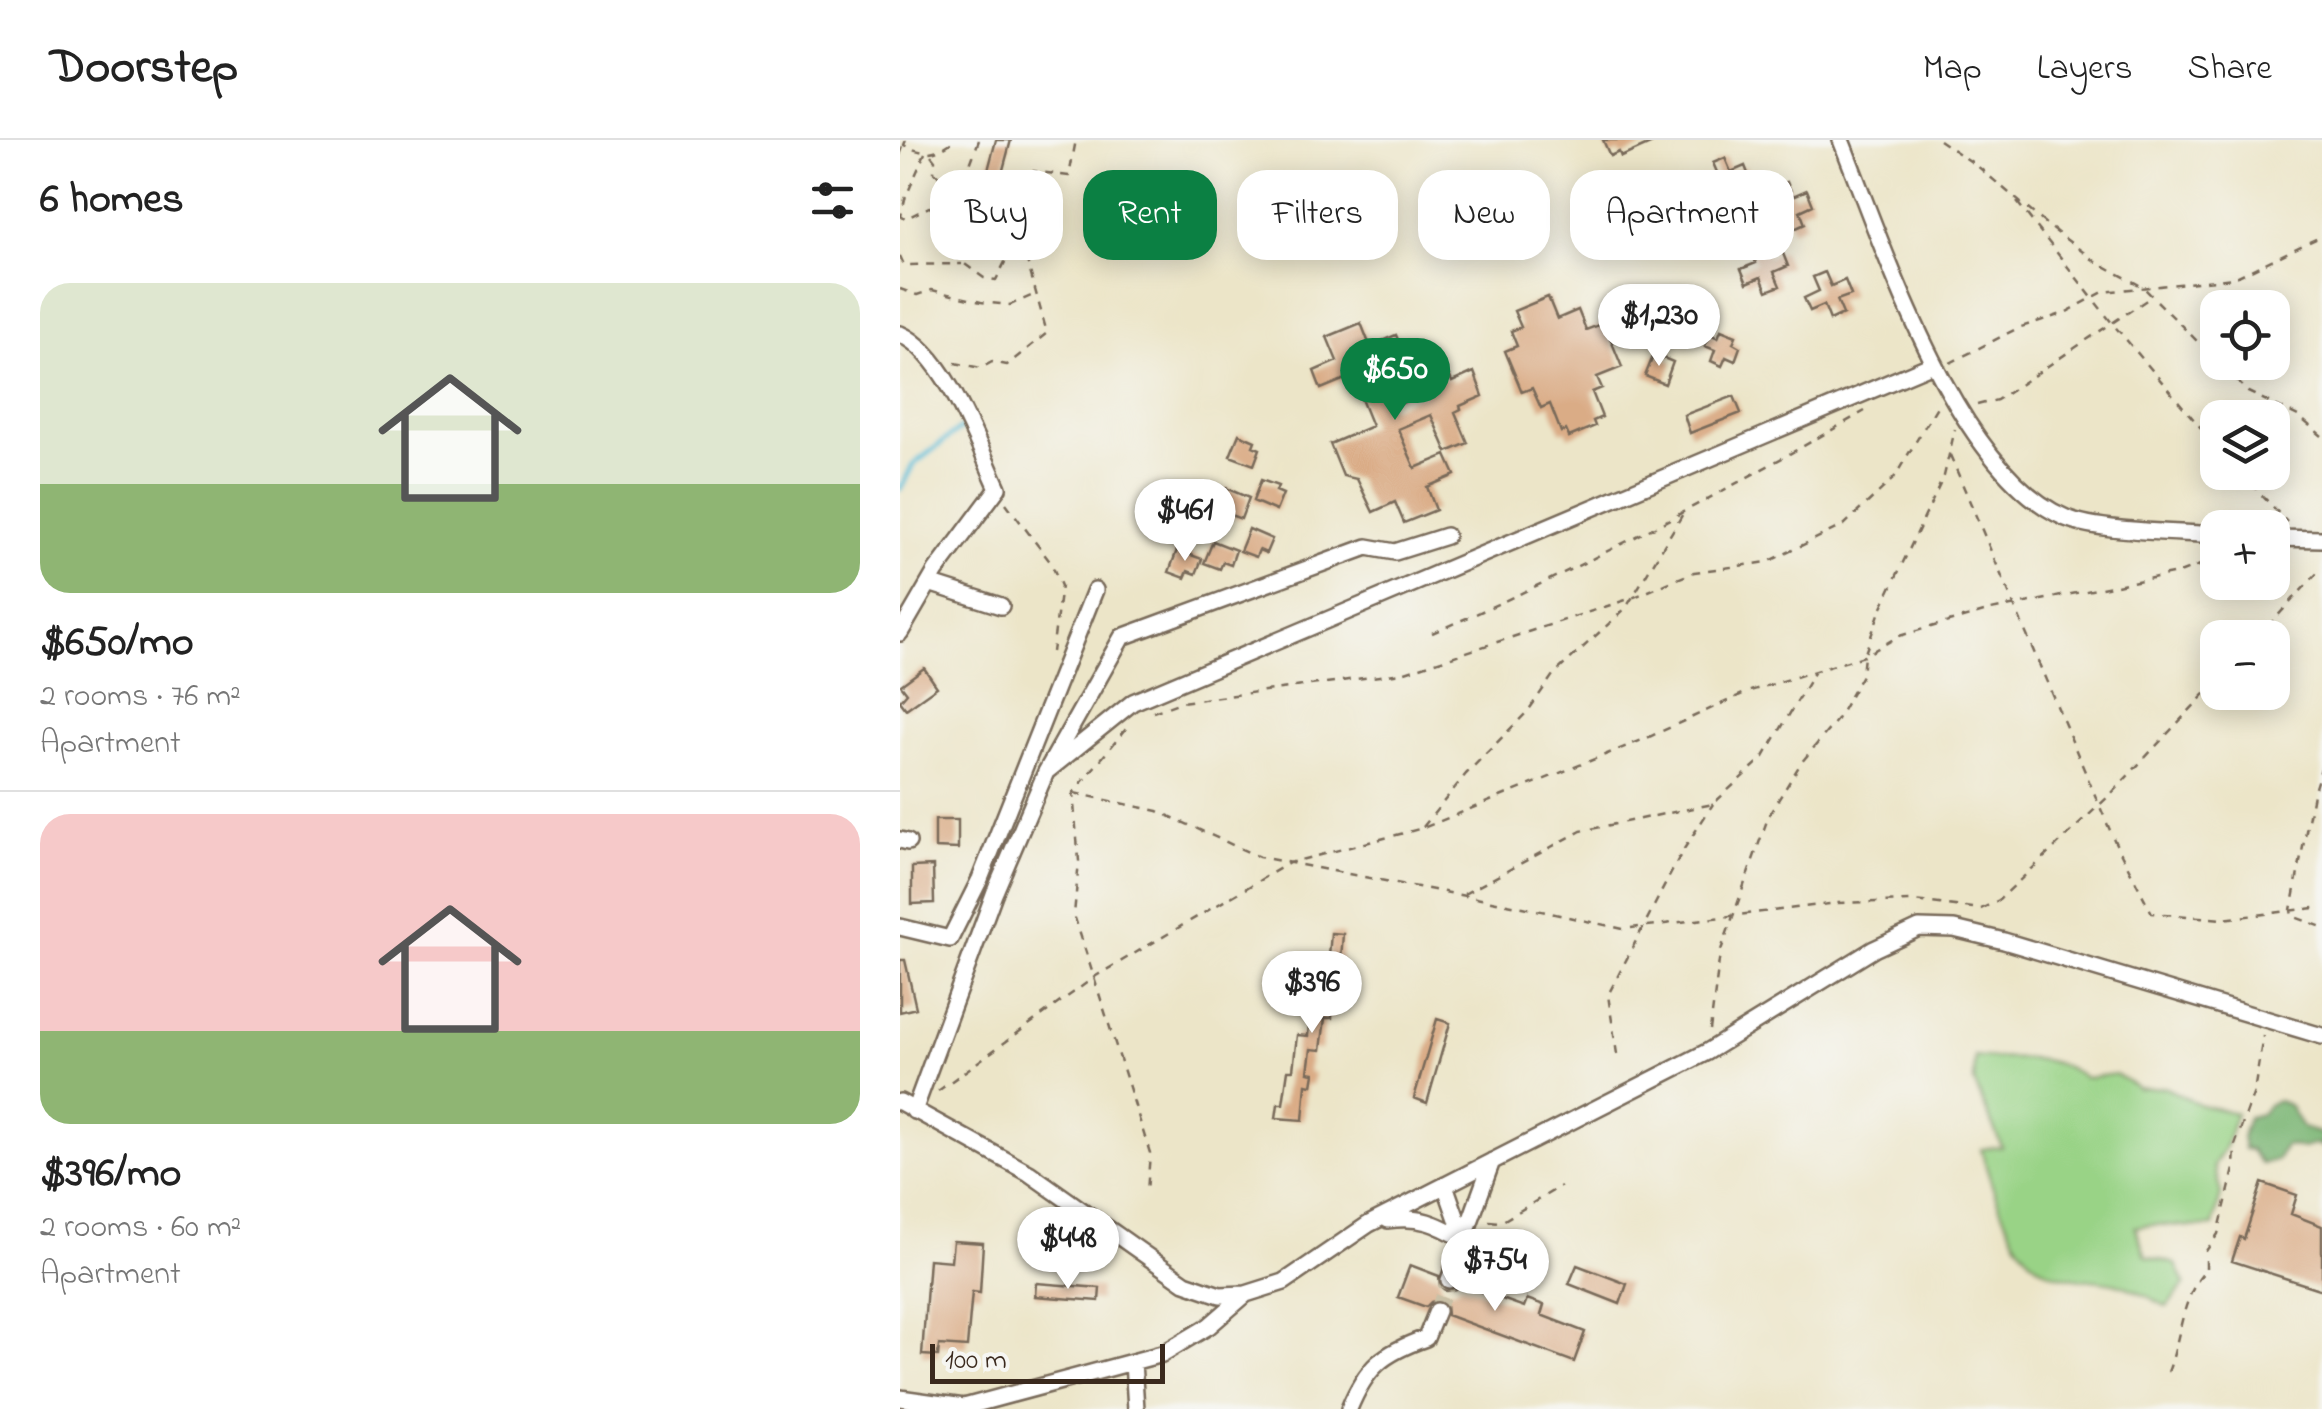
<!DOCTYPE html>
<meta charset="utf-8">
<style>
:root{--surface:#fff;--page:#f6f6f6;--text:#222;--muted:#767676;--line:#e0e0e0;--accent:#0b8043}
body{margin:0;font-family:"Indie Flower",sans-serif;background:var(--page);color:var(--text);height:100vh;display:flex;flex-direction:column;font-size:38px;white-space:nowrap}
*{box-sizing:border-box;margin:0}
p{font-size:32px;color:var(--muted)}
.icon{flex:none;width:55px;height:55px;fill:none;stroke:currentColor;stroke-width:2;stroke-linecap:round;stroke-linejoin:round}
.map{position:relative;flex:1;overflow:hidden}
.panel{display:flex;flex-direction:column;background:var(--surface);width:900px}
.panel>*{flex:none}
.hud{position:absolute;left:30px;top:30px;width:950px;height:90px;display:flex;gap:20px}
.buttons{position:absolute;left:1300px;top:150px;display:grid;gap:20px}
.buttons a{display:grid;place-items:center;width:90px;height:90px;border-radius:20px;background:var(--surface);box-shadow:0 5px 25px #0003;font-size:50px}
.scale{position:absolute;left:30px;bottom:25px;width:235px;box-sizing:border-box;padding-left:10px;border:5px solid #3b2a1e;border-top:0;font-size:28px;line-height:35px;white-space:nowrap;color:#3b2a1e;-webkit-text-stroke:8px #f6f6f2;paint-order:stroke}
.price{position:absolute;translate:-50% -85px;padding:0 22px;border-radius:35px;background:#fff;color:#222;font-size:32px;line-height:65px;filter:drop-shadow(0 2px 5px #0008)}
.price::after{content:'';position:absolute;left:50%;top:60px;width:30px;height:22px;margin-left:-15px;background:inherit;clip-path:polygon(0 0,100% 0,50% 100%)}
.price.active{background:var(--accent);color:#fff}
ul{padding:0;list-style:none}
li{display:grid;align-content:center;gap:20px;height:530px;padding:0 40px}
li+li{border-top:2px solid var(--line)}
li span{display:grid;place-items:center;height:310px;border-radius:30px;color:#555}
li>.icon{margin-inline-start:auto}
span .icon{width:180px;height:180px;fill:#fffc;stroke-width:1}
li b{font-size:42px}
h2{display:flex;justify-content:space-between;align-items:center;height:120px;padding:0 40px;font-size:42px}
.pill{padding:0 35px;border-radius:30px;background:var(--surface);box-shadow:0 5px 25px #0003;font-size:35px;line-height:90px}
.pill.active{background:var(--accent);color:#fff}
header{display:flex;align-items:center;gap:60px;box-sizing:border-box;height:140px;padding:0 50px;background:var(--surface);border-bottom:2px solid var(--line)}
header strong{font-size:48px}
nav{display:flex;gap:55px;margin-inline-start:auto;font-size:35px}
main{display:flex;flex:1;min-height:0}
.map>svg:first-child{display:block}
</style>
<header>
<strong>Doorstep</strong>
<nav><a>Map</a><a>Layers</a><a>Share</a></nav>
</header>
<main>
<section class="panel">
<h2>6 homes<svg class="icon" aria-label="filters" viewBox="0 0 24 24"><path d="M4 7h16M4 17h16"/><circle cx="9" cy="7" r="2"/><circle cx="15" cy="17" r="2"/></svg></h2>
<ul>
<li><span style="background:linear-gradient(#dfe7d0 65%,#8fb573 0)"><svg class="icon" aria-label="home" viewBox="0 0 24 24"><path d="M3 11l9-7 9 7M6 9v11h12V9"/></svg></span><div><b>$650/mo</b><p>2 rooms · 76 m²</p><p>Apartment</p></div></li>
<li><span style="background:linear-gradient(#f6c9c9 70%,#8fb573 0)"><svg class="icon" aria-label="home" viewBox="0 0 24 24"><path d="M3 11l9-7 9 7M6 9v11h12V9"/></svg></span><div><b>$396/mo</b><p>2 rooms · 60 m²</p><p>Apartment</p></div></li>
</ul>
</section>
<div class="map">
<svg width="1422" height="1269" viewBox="0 0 1422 1269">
<rect width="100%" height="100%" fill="#f6f6f2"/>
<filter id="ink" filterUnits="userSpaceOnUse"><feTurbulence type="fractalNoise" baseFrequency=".01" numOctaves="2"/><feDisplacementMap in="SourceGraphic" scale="20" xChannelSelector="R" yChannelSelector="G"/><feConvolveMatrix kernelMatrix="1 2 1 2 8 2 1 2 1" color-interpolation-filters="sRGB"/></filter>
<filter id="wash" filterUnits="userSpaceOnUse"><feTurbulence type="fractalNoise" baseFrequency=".0048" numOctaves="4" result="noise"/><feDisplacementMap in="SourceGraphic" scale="40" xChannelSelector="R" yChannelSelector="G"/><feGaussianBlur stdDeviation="2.25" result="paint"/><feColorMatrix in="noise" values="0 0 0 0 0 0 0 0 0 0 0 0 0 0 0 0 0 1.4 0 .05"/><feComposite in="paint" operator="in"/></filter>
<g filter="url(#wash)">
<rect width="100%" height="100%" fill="#ece5c8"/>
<path fill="#99d386" stroke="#6a7e52" stroke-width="2.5" d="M1075,917C1118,922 1147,910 1185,938L1216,934L1238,948L1264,947L1301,965L1336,973L1325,1007L1314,1026L1321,1054L1313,1086C1287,1089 1261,1081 1235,1087L1246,1116L1276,1124L1285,1144L1267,1167C1251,1158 1235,1149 1217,1144C1193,1138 1161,1141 1140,1127C1110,1108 1090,1042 1081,1009L1102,1007L1074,942Z"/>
<path fill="#7ab573" stroke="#5a7048" stroke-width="2.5" d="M1378,961L1389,965L1402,988L1422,994V1007L1416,1004L1403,1008L1385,1005L1377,1020L1362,1024L1351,1010L1344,1009L1342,997L1348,977L1361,974L1369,964Z"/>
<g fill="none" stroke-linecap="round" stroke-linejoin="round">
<path stroke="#58bcd6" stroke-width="5" d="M0,349L13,325L61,288"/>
</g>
<g id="blocks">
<path fill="#daac86" d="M96,0H111L100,41L86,38Z
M703,0H759L721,17L719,12L710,16Z
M825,18L831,32L845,26L851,41L838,47L843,60L830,66L824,51L810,57L804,44L819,37L813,23Z
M887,42L893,56L907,50L913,65L900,71L905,84L892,90L886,75L872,81L866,68L881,61L875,47Z
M862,103L868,117L882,111L888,126L874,132L880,146L867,151L861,137L847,143L841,129L856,123L850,108Z
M925,132L931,146L945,140L951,155L937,160L943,174L930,180L924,165L910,171L904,158L919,151L913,137Z
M648,157L657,179L678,170L686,190L704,183L722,227L697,237L702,248L692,252L702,277L693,281L695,286L669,297L666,290L661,292L650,264L641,268L632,248L622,252L605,211L617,206L611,191L621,187L614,171Z
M461,183L470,206L496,195L504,214L473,227L490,268L525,253L509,216L531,208L544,240L550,237L552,242L574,232L583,256L560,266L561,269L555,272L568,303L547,312L531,275L498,289L515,328L546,315L555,335L527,347L536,370L504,383L495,362L473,372L457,339L443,336L430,304L472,286L455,244L449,246L445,239L421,249L414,231L437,221L427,197Z
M821,190L836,196L833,203L840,207L835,221L826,217L822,226L811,221L815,210L805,206L810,194L818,198Z
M754,214L773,222L765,244L745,236Z
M834,256L841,273L790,293L784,275Z
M339,294L355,301L353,306L360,309L354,325L330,316Z
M361,340L378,346L376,351L383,354L376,371L353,361Z
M326,348L349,358L341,379L317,370Z
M291,357L314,366L306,388L282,379Z
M349,389L372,399L366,413L359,410L356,417L340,411Z
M313,401L336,410L331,425L323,422L320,429L304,423Z
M277,410L302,419L296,434L288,431L285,438L269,432Z
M24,528L37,547L6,569L0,561L7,553L1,545Z
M35,680H58V709L35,708Z
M33,726L34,763L12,764V727Z
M431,793L443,794L439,843L435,842L432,878H425L421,910L411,909L408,932L414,933L412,945L406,944L403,980L376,978L378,964H383L388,930H393L397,895L408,896L411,861L418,862L421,827L428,828Z
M0,820H5L16,868L0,872Z
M537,879L550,883L527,963L514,958Z
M1362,1043L1397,1055L1391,1074L1422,1086V1150L1332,1121L1340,1097L1344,1099Z
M53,1101L83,1103L80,1153L72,1152L67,1207L39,1205L38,1216L22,1215L29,1119L51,1121Z
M510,1125L539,1136L540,1146L546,1151L555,1149L560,1144L624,1167L627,1159L644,1165L641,1175L685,1192L674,1222L547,1175L546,1165L540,1160L531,1162L526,1167L498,1157Z
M677,1125L727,1144L720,1164L669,1144Z
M136,1143L200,1148L199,1161L135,1156Z"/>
</g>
</g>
<g filter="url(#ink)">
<use href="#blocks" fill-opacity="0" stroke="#796b5a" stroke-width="2.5"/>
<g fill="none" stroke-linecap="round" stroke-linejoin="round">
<path stroke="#c9c0a6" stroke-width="15" stroke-dasharray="15 8" stroke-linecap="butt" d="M537,1171L549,1140"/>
<defs>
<path id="minor" d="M941,0C984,107 1055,331 1166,378C1200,392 1278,392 1318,395
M0,194C46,214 78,305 98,348L36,431L0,493
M1372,398L1422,399
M29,443L101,466
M146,632L233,562L1033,224
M0,700L8,702
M0,787L50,799L80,739L195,450
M0,962L129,1033L285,1143L320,1155L346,1154L384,1142L469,1084L807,912L974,809L1019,788L1054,789L1104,801L1422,896
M14,971L94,754L146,632L222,497L467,407L495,412L546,396
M545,1045L564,1099
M488,1080C519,1075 537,1084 564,1099
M549,1140L592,1021
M233,1222L236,1269
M0,1258L64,1267L262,1214L309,1186L346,1154
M449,1269C466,1227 483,1213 526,1198L537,1171"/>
</defs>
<use href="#minor" stroke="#796b5a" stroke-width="20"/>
<path stroke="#796b5a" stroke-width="2.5" stroke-dasharray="8 8" stroke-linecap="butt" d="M6,0L4,5C25,16 36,14 55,0
M79,0L40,106L84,138L96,140L106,120L123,101
M1039,0L1076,25L1147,85L1195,121L1243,147L1348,252L1398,276L1422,296
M25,13L5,59L1,76L5,79L29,67L40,71L51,67
M0,15L3,7
M31,15L35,20L34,32L49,44L62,46
M1117,62L1212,183L1318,308
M40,73L39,80L44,88
M0,116L4,125L62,124
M0,149L17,155L32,150L81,162L110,165L136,154
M55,223L81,228L92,222L107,225L147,193L123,106L122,41L133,31L169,36L176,0
M1050,223L1118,188L1165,173L1203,152L1334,138L1422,96
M1077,265L1097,260L1251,157
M1050,315L1215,702L1252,773L1323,779L1422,767
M1340,332L1387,382
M106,363L151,423L161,446L152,512
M532,493C682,429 824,352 965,271
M1357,498L1422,428
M253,572L281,562L502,533L732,458L794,432L868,422L944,385L994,338L1039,263
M226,589L173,653L179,721L174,775L250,1013L247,1052
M1422,625L1413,654L1391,770L1392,776L1422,787
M174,653L258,671L359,717L623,767L723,789L937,763L1014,761L1081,769L1099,760L1209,656L1318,540
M523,687L566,634L628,571L653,535L726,468L784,372
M564,754L681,691L813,664L864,617L915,531
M810,890L820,813L869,675L901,623L936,581L962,535L964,516L980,471L1044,336L1055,289
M717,914L708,855L782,712L813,664
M38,951L196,836L389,723L523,688L747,598L847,552L964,516L999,496L1091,470L1282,432L1318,418
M589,1081L601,1082L661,1046
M1268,1232C1281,1199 1281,1156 1306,1130V1111L1318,1094L1334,1029L1335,1005L1354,952L1363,896"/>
<use href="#minor" stroke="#fff" stroke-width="15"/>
</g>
</g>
</svg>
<div class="buttons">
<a><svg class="icon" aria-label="locate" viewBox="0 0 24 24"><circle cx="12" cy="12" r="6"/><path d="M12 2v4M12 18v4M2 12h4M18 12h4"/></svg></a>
<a><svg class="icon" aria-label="layers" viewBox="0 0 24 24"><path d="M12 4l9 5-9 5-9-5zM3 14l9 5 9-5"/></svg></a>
<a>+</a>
<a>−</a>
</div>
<div class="scale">100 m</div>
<b class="price" style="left:759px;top:229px">$1,230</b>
<b class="price active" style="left:495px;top:283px">$650</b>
<b class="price" style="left:285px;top:424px">$461</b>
<b class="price" style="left:412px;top:896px">$396</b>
<b class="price" style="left:168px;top:1152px">$448</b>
<b class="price" style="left:595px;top:1174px">$754</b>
<div class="hud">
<a class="pill">Buy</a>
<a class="pill active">Rent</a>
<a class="pill">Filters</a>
<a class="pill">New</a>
<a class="pill">Apartment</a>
</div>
</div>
</main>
